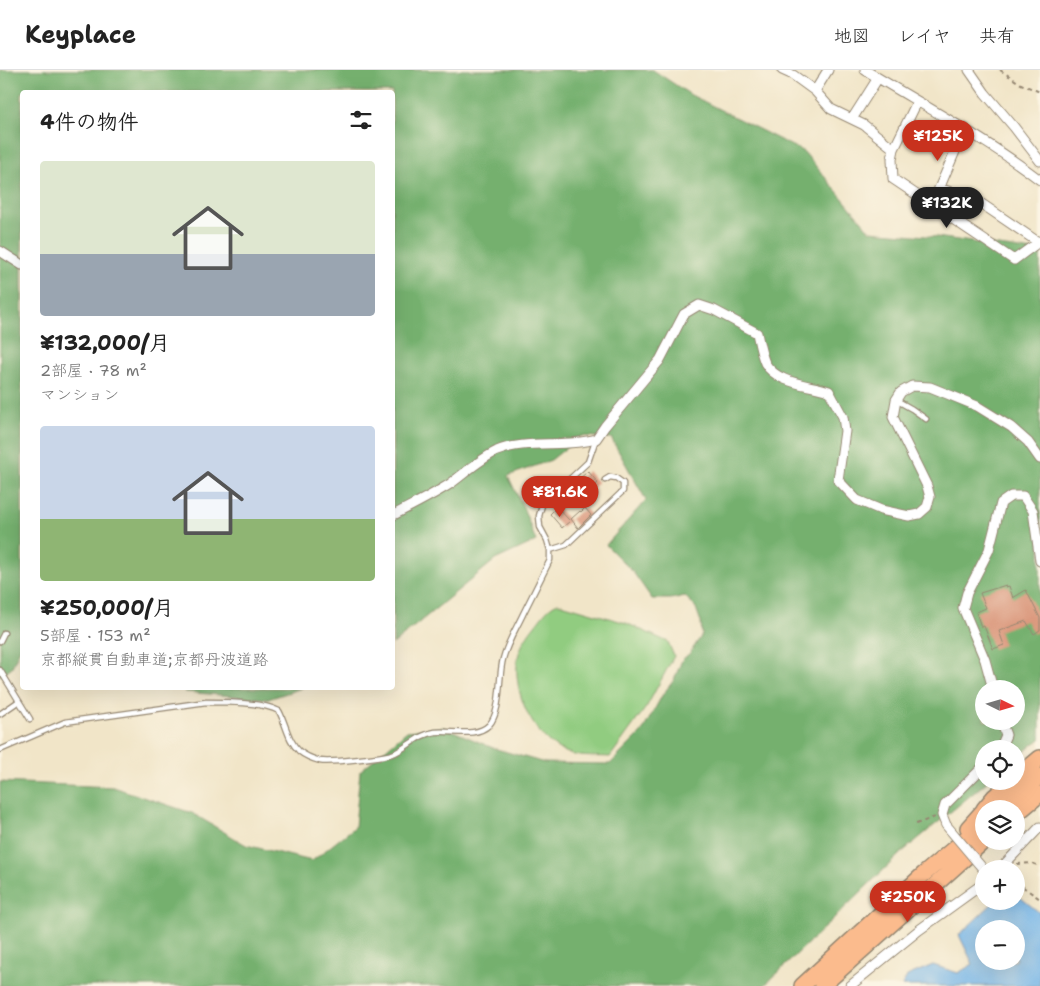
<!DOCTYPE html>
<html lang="ja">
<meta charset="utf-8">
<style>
:root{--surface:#fff;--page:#f2f2f2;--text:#222;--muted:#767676;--line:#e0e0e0;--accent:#c8321e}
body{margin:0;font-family:"Shantell Sans","Klee One",sans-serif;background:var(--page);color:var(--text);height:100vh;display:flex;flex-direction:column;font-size:19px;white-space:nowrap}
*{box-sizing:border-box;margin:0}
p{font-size:16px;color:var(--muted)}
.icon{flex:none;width:28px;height:28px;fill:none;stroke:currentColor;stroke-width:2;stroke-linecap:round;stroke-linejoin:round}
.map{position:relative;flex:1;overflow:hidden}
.sheet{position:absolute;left:20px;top:20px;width:375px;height:600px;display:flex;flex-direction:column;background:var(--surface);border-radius:5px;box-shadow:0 5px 20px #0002}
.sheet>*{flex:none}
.needle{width:32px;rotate:95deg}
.controls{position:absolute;left:975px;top:610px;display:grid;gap:10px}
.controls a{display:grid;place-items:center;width:50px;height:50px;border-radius:50%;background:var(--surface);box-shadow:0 5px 20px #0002;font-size:25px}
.price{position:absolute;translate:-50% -42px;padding:0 11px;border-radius:18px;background:var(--accent);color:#fff;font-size:16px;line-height:32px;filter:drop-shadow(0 1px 2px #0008)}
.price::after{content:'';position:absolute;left:50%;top:30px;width:15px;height:11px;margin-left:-8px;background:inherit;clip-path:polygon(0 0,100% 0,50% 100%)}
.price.selected{background:#222;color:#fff}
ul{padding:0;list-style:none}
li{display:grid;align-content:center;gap:10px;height:265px;padding:0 20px}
li span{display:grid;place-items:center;height:155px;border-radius:5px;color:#555}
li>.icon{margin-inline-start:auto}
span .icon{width:90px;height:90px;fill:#fffc;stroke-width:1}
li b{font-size:21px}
h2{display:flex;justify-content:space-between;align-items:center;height:60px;padding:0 20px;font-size:21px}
header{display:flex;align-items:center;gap:30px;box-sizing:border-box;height:70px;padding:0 25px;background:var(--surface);border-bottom:1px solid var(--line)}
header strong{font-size:24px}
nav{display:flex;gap:28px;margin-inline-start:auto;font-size:18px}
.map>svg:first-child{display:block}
</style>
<header>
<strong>Keyplace</strong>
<nav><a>地図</a><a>レイヤ</a><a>共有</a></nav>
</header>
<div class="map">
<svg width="1040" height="916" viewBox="0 0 1040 916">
<rect width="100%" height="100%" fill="#fcf5e5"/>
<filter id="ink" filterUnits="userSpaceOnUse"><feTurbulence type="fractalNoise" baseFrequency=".02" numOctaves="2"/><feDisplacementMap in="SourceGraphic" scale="10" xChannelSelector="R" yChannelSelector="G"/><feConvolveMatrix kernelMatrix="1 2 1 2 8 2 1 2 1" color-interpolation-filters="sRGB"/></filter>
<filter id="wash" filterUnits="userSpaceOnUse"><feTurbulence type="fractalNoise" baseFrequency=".0096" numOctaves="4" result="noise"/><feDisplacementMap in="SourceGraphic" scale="20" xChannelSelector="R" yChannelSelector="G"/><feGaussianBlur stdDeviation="1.12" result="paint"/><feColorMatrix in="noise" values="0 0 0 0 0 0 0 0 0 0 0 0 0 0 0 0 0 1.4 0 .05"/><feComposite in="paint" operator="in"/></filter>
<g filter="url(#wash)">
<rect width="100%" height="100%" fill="#f1e5c8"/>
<path fill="#91cc80" stroke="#667b4f" d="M558,533L626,553L668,572L674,586L647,636L610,687C598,686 583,688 571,684C535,674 511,622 518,587C521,574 528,564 536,554C543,545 548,537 558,533Z"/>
<path fill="#74b06e" stroke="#586d46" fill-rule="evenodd" d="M0,0H653L691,25L804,82L870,161L937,167L1040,182V669L1016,688V679H984V711H988L901,783L764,916H0V712L113,717L192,743L246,775L312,791L355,757L360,701L407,661L444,657L493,678L545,693L610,694L642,662L663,624L674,610L682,590L690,583L702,565L701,552L696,538L685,526L671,529H652L633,502L606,475L646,430L611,368L581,366L551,390L508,406L523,437L536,471L495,490L393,574L392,22H22V574L12,597L0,606ZM984,619H1016V651H984Z
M185,618H302L268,629L185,622Z"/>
<path fill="#73b4e7" stroke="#576f82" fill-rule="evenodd" d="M1016,824L1040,843V916H902L907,906L933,895L958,903L973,894L959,865L995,831H1016ZM984,859H1016V891H984Z"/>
<g id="blocks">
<path fill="#da967a" d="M588,401L598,413L586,424L576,412Z
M557,437L570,451L562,458L550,444Z
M585,438L591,445L578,458L571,449L580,441L581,442Z
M1006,515V517L1009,516L1013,528L1026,520L1040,548V560L1034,564L1026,551L999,561L1004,575L993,579L984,556L981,557L976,542L986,538L980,523Z"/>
</g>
</g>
<g filter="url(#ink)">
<use href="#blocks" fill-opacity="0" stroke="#968873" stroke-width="1"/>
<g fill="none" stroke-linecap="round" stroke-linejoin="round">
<defs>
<path id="lane" d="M896,330L912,339L926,349
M550,480L566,475L623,421V413L616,408L610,407L605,410
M0,571L4,563
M0,600L30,649
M0,644L19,631
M0,680L65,652L206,632C226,632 262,632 279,641C286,654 288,671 299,681C305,686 313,689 320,691C330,693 386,687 395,683C408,677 419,664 435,662C452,660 476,668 489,655C502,641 498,607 503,589C507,573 516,559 523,544C532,526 541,508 550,490V480L547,470L540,457L539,446L542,435L588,392L596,369"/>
<path id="street" d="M782,0L793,5L815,21L831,39L864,55L894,79
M865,0C924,36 985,68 1040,110
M969,0L985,23L1014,57L1040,91
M815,21L828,0
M917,32L894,79L892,89L893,109L1014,190L1040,171
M852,49L878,8
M939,118L979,132L1038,172
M932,135L965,58
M0,181L22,195
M392,446C412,435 431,426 450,414C465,403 480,389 497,381C525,369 565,378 596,369L605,356L660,290L684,244L699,235L714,240L757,263C759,272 761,284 765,293C777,314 808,314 829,321L843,347L845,361L838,410L857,430L881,440L909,446L919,444L927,437L930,427L927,416L893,347L896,330L901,322L912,316L930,317L977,336L1011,357L1028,372L1040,389
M993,619L985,590L963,538L967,523L989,480L1001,433L1011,426H1023L1033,441L1040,491
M1000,679L1006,665L1001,651
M946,755L942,745L945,735L984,696
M1000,799L1040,757
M850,916L919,860L984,813"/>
<path id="highway" d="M1016,708L1040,688
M984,739L994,727L1013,711
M1001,739L1040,706
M1016,744L1040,724
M968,758L984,740
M802,916L924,804L984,753
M822,916L984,771"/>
</defs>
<use href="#lane" stroke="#968873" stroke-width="7"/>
<use href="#street" stroke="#968873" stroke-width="11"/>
<use href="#highway" stroke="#968873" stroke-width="18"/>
<path stroke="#968873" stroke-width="2" stroke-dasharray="4 4" stroke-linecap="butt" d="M1000,0L1021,14L1040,22
M916,754L935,747
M1017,794L1031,793L1040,796
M1016,812L1040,829"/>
<use href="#lane" stroke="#fff" stroke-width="4.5"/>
<use href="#street" stroke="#fff" stroke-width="9"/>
<use href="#highway" stroke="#fbbb8d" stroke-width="15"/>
<defs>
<path id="street-bridge" d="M946,755L984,800"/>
</defs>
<use href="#street-bridge" stroke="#968873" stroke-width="11" stroke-linecap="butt"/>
<use href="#street-bridge" stroke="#fff" stroke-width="9"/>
</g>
</g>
</svg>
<div class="controls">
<a><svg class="needle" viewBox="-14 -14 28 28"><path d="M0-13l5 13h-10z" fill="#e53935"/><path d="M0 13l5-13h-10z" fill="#767676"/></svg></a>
<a><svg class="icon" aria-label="locate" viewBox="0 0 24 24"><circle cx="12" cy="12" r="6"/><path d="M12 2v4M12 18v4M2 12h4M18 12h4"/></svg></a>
<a><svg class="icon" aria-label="layers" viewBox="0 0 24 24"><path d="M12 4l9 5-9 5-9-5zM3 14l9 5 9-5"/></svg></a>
<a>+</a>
<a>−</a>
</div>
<b class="price" style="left:938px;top:92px">¥125K</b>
<b class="price selected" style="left:947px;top:159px">¥132K</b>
<b class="price" style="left:560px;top:448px">¥81.6K</b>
<b class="price" style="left:908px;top:853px">¥250K</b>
<section class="sheet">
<h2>4件の物件<svg class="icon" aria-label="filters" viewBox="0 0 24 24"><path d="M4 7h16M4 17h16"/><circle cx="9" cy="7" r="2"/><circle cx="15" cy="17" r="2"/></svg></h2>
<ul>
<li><span style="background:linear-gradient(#dfe7d0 60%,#9aa5b1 0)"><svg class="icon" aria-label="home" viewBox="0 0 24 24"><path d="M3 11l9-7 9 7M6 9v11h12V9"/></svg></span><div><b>¥132,000/月</b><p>2部屋 · 78 m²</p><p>マンション</p></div></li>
<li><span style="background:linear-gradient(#c9d6e8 60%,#8fb573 0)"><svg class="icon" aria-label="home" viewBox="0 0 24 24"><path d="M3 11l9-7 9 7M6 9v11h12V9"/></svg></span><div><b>¥250,000/月</b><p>5部屋 · 153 m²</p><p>京都縦貫自動車道;京都丹波道路</p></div></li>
</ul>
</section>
</div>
